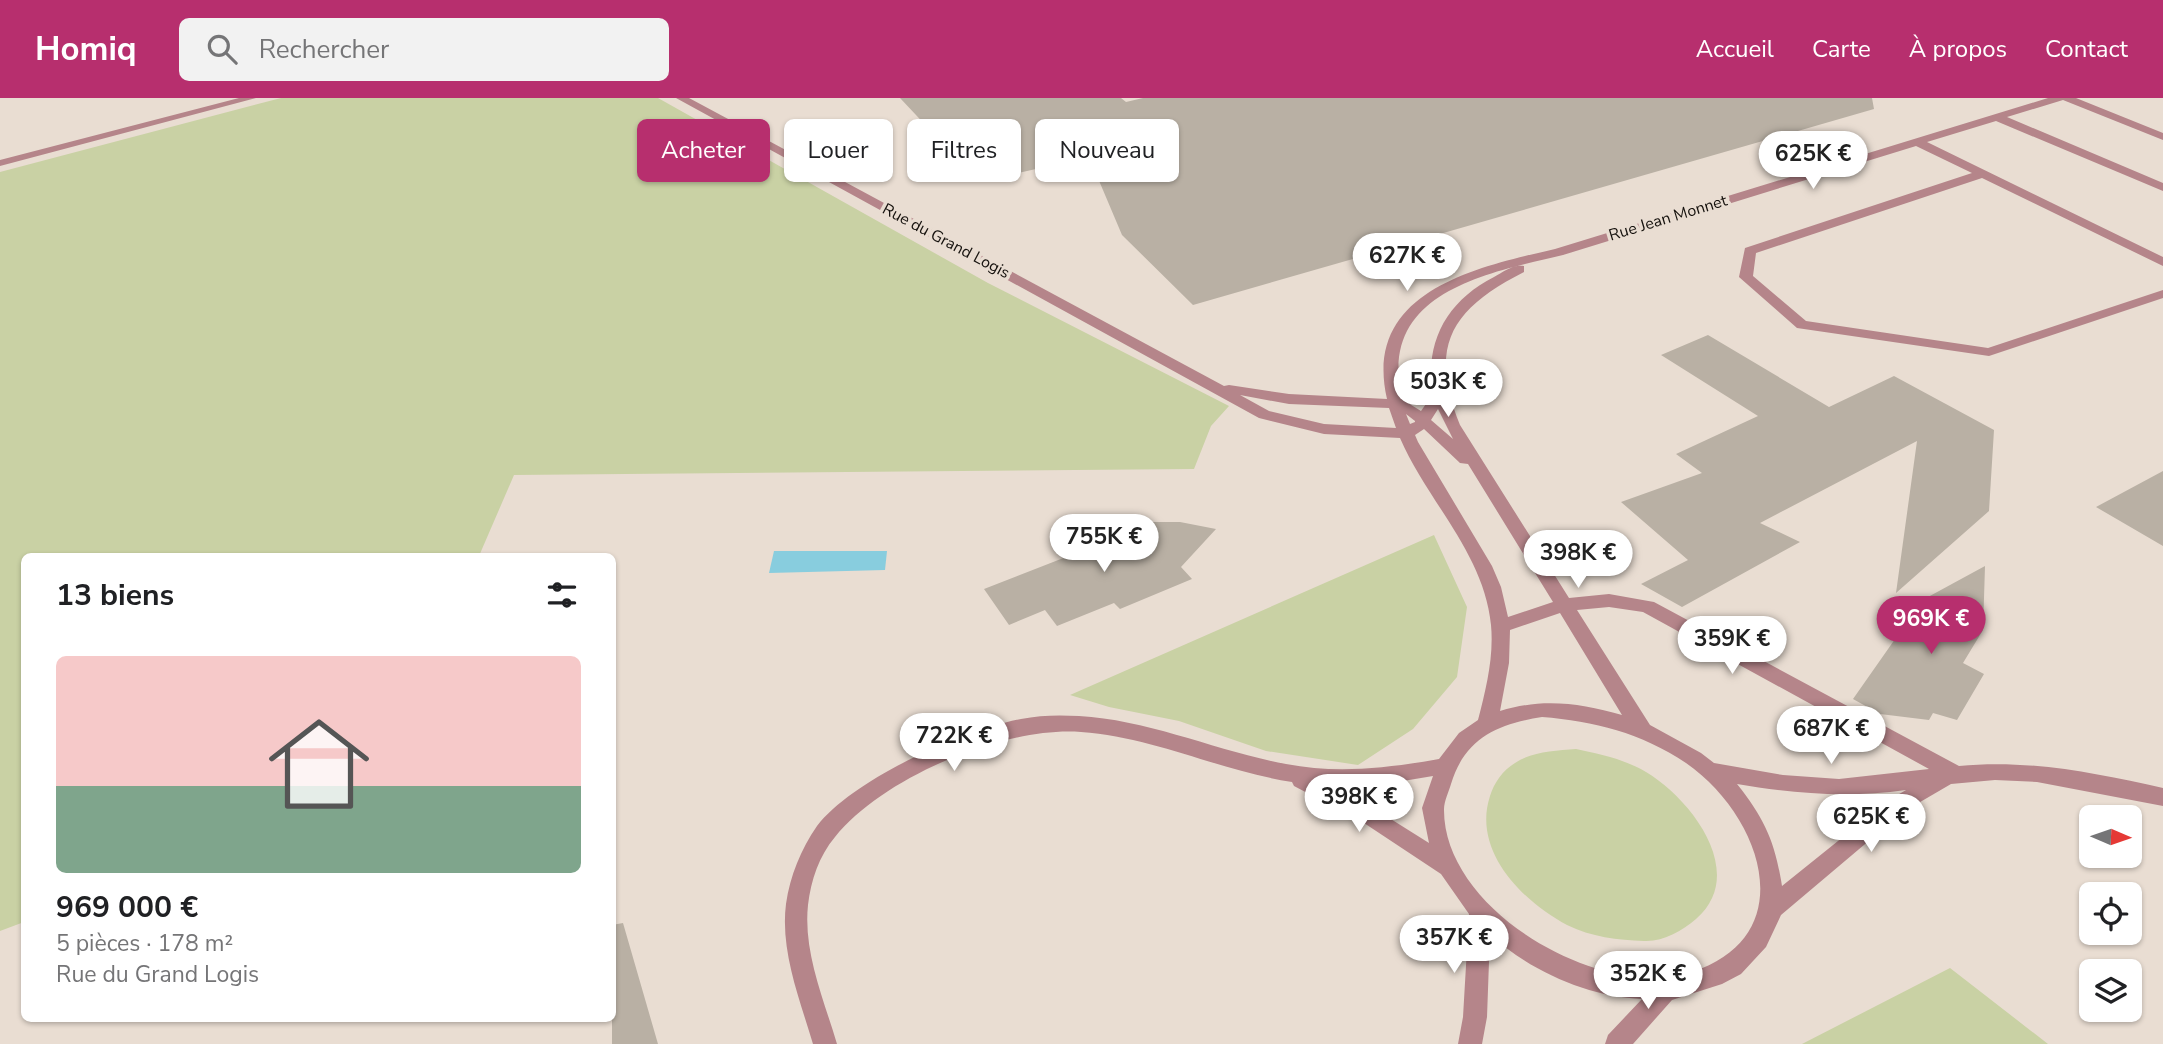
<!DOCTYPE html>
<html lang="fr">
<meta charset="utf-8">
<style>
:root{--surface:#fff;--page:#f2f2f2;--text:#202124;--muted:#757577;--line:#e0e0e0;--accent:#b72f6e}
body{margin:0;font-family:"Nunito Sans",sans-serif;background:var(--page);color:var(--text);height:100vh;display:flex;flex-direction:column;font-size:26px;white-space:nowrap}
*{box-sizing:border-box;margin:0}
p{font-size:23px;color:var(--muted)}
.icon{flex:none;width:38px;height:38px;fill:none;stroke:currentColor;stroke-width:2;stroke-linecap:round;stroke-linejoin:round}
.map{position:relative;flex:1;overflow:hidden}
.side{position:absolute;left:21px;top:455px;width:595px;height:469px;display:flex;flex-direction:column;background:var(--surface);border-radius:10px;box-shadow:0 2px 5px #0004}
.side>*{flex:none}
.guide{position:absolute;left:637px;top:21px;width:665px;height:63px;display:flex;gap:14px}
.needle{width:46px;rotate:92deg}
.buttons{position:absolute;left:2079px;top:707px;display:grid;gap:14px}
.buttons a{display:grid;place-items:center;width:63px;height:63px;border-radius:10px;background:var(--surface);box-shadow:0 2px 5px #0004;font-size:35px}
.price{position:absolute;translate:-50% -60px;padding:0 16px;border-radius:24px;background:#fff;color:#222;font-size:23px;line-height:46px;filter:drop-shadow(0 2px 4px #0008)}
.price::after{content:'';position:absolute;left:50%;top:42px;width:21px;height:16px;margin-left:-10px;background:inherit;clip-path:polygon(0 0,100% 0,50% 100%)}
.price.active{background:var(--accent);color:#fff}
ul{padding:0;list-style:none}
li{display:grid;align-content:center;gap:14px;height:371px;padding:0 35px}
li+li{border-top:2px solid var(--line)}
li span{display:grid;place-items:center;height:217px;border-radius:10px;color:#555}
li>.icon{margin-inline-start:auto}
span .icon{width:126px;height:126px;fill:#fffc;stroke-width:1}
li b{font-size:30px}
h2{display:flex;justify-content:space-between;align-items:center;height:84px;padding:0 35px;font-size:30px}
.pill{padding:0 24px;border-radius:10px;background:var(--surface);box-shadow:0 2px 5px #0004;font-size:24px;line-height:63px}
.pill.active{background:var(--accent);color:#fff}
header{display:flex;align-items:center;gap:42px;box-sizing:border-box;height:98px;padding:0 35px;background:var(--accent);color:#fff}
header strong{font-size:33px}
nav{display:flex;gap:38px;margin-inline-start:auto;font-size:24px}
.search{width:490px;height:63px;background:var(--page);display:flex;align-items:center;gap:18px;box-sizing:border-box;padding:0 24px;border-radius:10px;color:var(--muted);font-size:26px}
.map>svg:first-child{display:block}
</style>
<header>
<strong>Homiq</strong>
<div class="search"><svg class="icon" aria-label="search" viewBox="0 0 24 24"><circle cx="10" cy="10" r="6"/><path d="M15 15l6 6"/></svg>Rechercher</div>
<nav><a>Accueil</a><a>Carte</a><a>À propos</a><a>Contact</a></nav>
</header>
<div class="map">
<svg width="2163" height="946" viewBox="0 0 2163 946">
<rect width="100%" height="100%" fill="#e9ddd2"/>
<path fill="#c9d1a4" d="M281,0H658L988,185L1229,308L1211,328L1194,371L514,377L479,458H24V824L0,833V74Z
M1434,437L1467,509L1457,579L1413,631L1358,667L1266,653L1179,623L1109,609L1070,597Z
M1576,651C1600,656 1624,661 1646,674C1690,700 1749,775 1696,821C1682,833 1663,844 1644,843C1618,842 1591,839 1567,827C1522,803 1472,753 1490,698C1494,685 1503,672 1515,665C1533,653 1555,653 1576,651Z
M1950,870L2048,946H1802Z"/>
<path fill="#88cdde" d="M774,453H887L885,472L769,475Z"/>
<path fill="#b9b0a4" d="M900,0H1121L1126,4L1143,0H1872L1874,11L1193,207L1122,137L1089,59L979,84Z
M1708,237L1829,309L1894,278L1994,332L1989,413L1896,495L1917,343L1760,425L1800,444L1682,509L1641,486L1688,462L1621,404L1702,375L1676,356L1758,318L1661,257Z
M2163,373V448L2096,409Z
M1107,424H1180L1216,431L1181,469L1192,481L1120,511L1114,505L1057,528L1045,512L1009,527L984,491L1066,459L1112,463Z
M1985,468L1983,532L1963,565L1984,576L1957,622L1933,615L1929,622L1880,616L1853,601L1907,524L1893,518Z
M623,825L658,946H612V827Z"/>
<g fill="none" stroke-linecap="round" stroke-linejoin="round">
<path fill="#b5858a" fill-rule="evenodd" d="M239,0H256L0,68V62Z
M676,0H689L1224,288L1229,287L1289,296L1387,301C1362,193 1477,169 1555,151L2048,0H2076L2163,35V42L2063,2L2007,19L2163,85V93L1996,23L1927,44L2163,159V168L1982,80L1756,155L1753,178L1806,223L1988,250L2163,192V200L1989,258L1797,230L1739,179L1745,150L1972,75L1916,48L1563,157C1486,175 1375,195 1403,302L1421,313L1433,296C1424,244 1447,203 1494,179C1503,174 1513,166 1524,168V174C1451,211 1428,248 1460,327L1569,500L1609,496L1654,504L1959,668C2028,661 2095,675 2163,690V708L2037,684L1995,682L1951,686L1903,714L1781,817L1766,849L1741,876L1722,886L1672,902L1633,946H1605L1608,937L1642,901C1589,899 1529,873 1490,836L1487,919L1482,946H1458L1463,919L1469,816L1441,776L1364,725L1294,688L1292,684C1220,673 1154,639 1081,634C1005,628 883,679 835,739C819,758 811,782 808,807C803,854 824,902 837,946H813C800,902 780,853 786,806C790,778 801,751 817,728C853,681 963,632 1021,621C1040,617 1060,617 1079,618C1150,622 1216,653 1286,666C1337,676 1388,670 1439,661L1459,635L1478,622C1486,591 1494,559 1491,527C1484,455 1427,403 1400,340L1324,336L1259,320ZM1240,297L1289,306L1389,310L1396,330L1324,326L1269,313ZM1438,311L1453,341L1431,322ZM1406,316L1415,323V324L1410,326ZM1424,331L1460,365L1468,366L1553,504L1508,519L1501,489L1492,468L1418,344L1415,337ZM1609,509L1643,514L1929,671L1839,681L1783,677L1714,665L1701,655L1650,627L1577,512ZM1560,515L1622,617C1580,605 1542,600 1500,613L1509,565L1510,532ZM1542,619C1594,623 1641,635 1686,665C1761,717 1804,837 1692,874C1601,903 1443,813 1444,711C1444,703 1449,693 1451,686C1465,640 1497,626 1542,619ZM1433,678L1422,710L1429,745L1378,713L1332,688L1385,686ZM1737,686C1795,696 1848,700 1906,692L1889,702L1782,788C1775,744 1765,721 1737,686Z"/>
</g>
<g text-anchor="middle" dominant-baseline="central" stroke-width="7" stroke-linejoin="round" paint-order="stroke">
<g font-size="16" fill="#15110d" stroke="#e9ddd2">
<text transform="translate(1668 120) rotate(-17)">Rue Jean Monnet</text>
<text transform="translate(946 143) rotate(28)">Rue du Grand Logis</text>
</g>
</g>
</svg>
<div class="buttons">
<a><svg class="needle" viewBox="-14 -14 28 28"><path d="M0-13l5 13h-10z" fill="#e53935"/><path d="M0 13l5-13h-10z" fill="#757577"/></svg></a>
<a><svg class="icon" aria-label="locate" viewBox="0 0 24 24"><circle cx="12" cy="12" r="6"/><path d="M12 2v4M12 18v4M2 12h4M18 12h4"/></svg></a>
<a><svg class="icon" aria-label="layers" viewBox="0 0 24 24"><path d="M12 4l9 5-9 5-9-5zM3 14l9 5 9-5"/></svg></a>
</div>
<b class="price" style="left:1813px;top:93px">625K €</b>
<b class="price" style="left:1407px;top:195px">627K €</b>
<b class="price" style="left:1448px;top:321px">503K €</b>
<b class="price" style="left:1104px;top:476px">755K €</b>
<b class="price" style="left:1578px;top:492px">398K €</b>
<b class="price active" style="left:1931px;top:558px">969K €</b>
<b class="price" style="left:1732px;top:578px">359K €</b>
<b class="price" style="left:1831px;top:668px">687K €</b>
<b class="price" style="left:954px;top:675px">722K €</b>
<b class="price" style="left:1359px;top:736px">398K €</b>
<b class="price" style="left:1871px;top:756px">625K €</b>
<b class="price" style="left:1454px;top:877px">357K €</b>
<b class="price" style="left:1648px;top:913px">352K €</b>
<div class="guide">
<a class="pill active">Acheter</a>
<a class="pill">Louer</a>
<a class="pill">Filtres</a>
<a class="pill">Nouveau</a>
</div>
<section class="side">
<h2>13 biens<svg class="icon" aria-label="filters" viewBox="0 0 24 24"><path d="M4 7h16M4 17h16"/><circle cx="9" cy="7" r="2"/><circle cx="15" cy="17" r="2"/></svg></h2>
<ul>
<li><span style="background:linear-gradient(#f6c9c9 60%,#7fa58c 0)"><svg class="icon" aria-label="home" viewBox="0 0 24 24"><path d="M3 11l9-7 9 7M6 9v11h12V9"/></svg></span><div><b>969 000 €</b><p>5 pièces · 178 m²</p><p>Rue du Grand Logis</p></div></li>
</ul>
</section>
</div>
